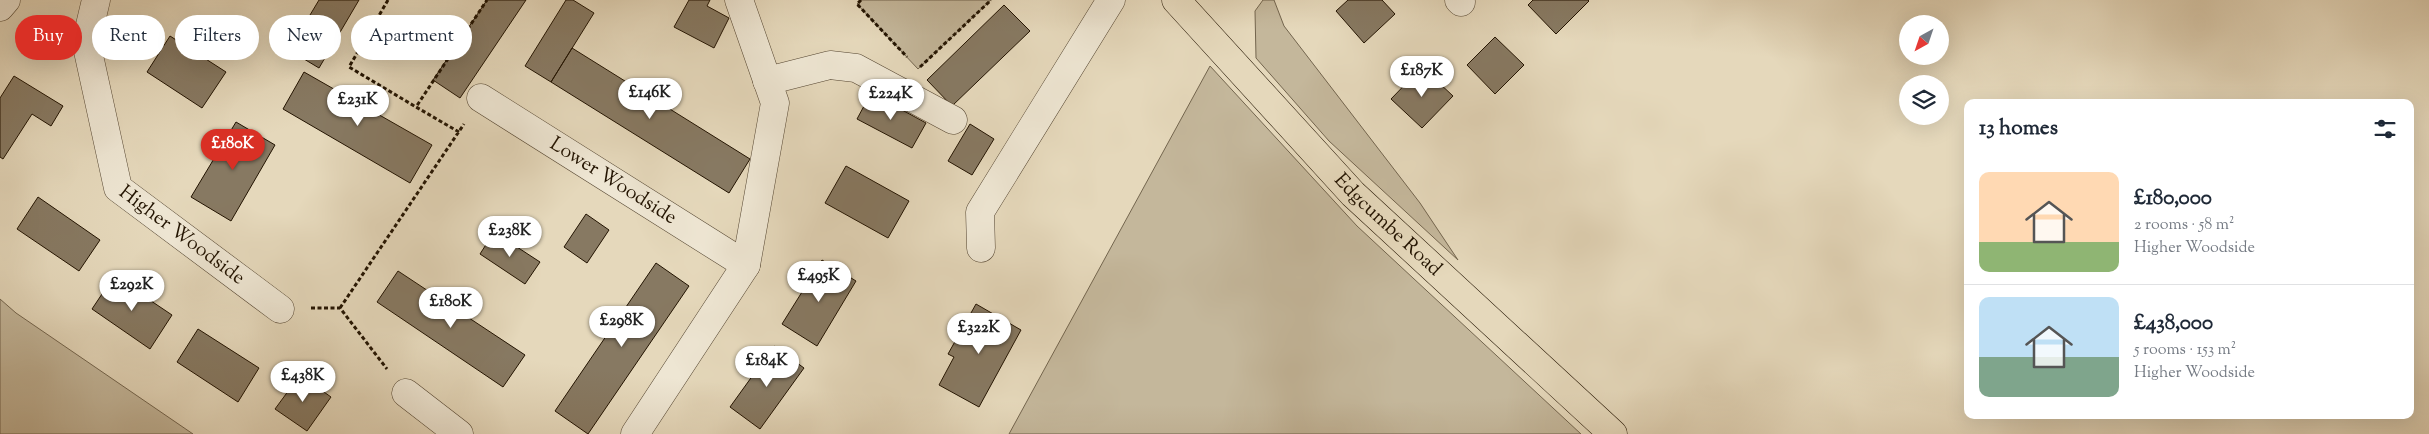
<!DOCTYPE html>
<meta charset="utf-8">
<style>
:root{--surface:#fff;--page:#f6f6f7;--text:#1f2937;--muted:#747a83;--line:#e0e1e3;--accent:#d93025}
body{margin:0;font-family:"Sorts Mill Goudy",serif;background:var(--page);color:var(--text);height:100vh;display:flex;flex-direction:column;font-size:19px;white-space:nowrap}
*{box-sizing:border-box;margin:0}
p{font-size:16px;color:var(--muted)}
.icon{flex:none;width:28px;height:28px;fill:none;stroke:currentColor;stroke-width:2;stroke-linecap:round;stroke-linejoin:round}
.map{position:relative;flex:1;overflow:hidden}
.sheet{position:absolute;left:1964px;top:99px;width:450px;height:320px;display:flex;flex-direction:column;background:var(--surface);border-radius:10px;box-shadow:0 5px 20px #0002}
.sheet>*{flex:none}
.banner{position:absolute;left:15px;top:15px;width:475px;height:45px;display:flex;gap:10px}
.needle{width:32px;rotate:220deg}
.tools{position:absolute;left:1899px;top:15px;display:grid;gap:10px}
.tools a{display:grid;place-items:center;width:50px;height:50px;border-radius:50%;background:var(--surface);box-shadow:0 5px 20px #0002;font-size:25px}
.price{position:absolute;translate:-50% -42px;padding:0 11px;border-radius:18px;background:#fff;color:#222;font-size:16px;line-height:32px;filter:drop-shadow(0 1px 2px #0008)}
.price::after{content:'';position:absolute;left:50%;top:30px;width:15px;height:11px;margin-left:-8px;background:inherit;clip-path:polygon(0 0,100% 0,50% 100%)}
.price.active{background:var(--accent);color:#fff}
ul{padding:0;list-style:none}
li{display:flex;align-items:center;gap:15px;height:125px;padding:0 15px}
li+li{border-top:1px solid var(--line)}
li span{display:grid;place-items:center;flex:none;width:140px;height:100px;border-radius:10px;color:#555}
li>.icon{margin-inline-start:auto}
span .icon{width:60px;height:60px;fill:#fffc;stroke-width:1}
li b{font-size:21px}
h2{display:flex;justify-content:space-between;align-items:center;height:60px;padding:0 15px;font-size:21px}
.pill{padding:0 18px;border-radius:22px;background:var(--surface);box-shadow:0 5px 20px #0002;font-size:18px;line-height:45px}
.pill.active{background:var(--accent);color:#fff}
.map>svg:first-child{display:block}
</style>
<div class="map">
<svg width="2429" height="434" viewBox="0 0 2429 434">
<rect width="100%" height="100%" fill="#e5d8bb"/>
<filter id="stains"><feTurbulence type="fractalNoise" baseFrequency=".004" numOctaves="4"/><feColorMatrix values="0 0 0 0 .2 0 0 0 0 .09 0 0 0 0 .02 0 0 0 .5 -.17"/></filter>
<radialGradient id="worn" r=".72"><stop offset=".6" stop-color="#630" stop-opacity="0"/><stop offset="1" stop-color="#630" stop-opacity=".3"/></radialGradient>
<path fill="#c4b79b" stroke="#73654e" d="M861,0H991L918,69L857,4Z
M1263,0H1274L1284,26L1420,203L1458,260L1329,141L1256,58L1255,11Z
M1210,66L1357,226L1581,434H1009Z
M0,299L16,313L193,434H0Z"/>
<path fill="#877962" stroke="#221301" d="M319,0H359L319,68L289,50Z
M487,0H526L460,98L433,80Z
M566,0H573L594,13L551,82L525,66Z
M689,0H710L707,6L729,18L714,48L674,27Z
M1348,0H1382L1395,14L1364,43L1336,11Z
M1533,0H1588L1589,1L1556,34L1528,5Z
M1004,5L1030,31L952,106L927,80Z
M170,36L226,72L202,108L147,72Z
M1495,37L1524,65L1495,94L1467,65Z
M572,48L750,159L729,193L551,82Z
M1422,67L1453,96L1422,128L1391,99Z
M304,72L432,145L410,183L283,109Z
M14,76L63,106L51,126L32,114L3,159L0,157V98Z
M871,93L926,123L912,148L857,119Z
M236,122L275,145L231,221L191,197Z
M970,124L994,139L972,175L948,161Z
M846,166L909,201L888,238L825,203Z
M38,197L100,240L79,271L17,229Z
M586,214L609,230L587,263L564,247Z
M494,232L540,262L525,284L480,254Z
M822,260L856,281L817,346L782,324Z
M656,263L689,286L588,434L555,411Z
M398,271L525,355L503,387L377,302Z
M114,276L172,315L150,349L92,309Z
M976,304L1021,330L979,407L939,385L954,357L948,354Z
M198,329L259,368L238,402L177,362Z
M774,346L804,368L760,429L730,407Z
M300,375L331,397L307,431L275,409Z"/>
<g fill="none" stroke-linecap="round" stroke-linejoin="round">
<defs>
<g id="minor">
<path id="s1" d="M96,0L86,42L118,188L280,309"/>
<path d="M1459,0L1461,2"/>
<path d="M0,7L6,0"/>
<path d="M767,81L830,65L856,68L953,120"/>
<path id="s2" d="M481,98L746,265"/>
<path d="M981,248L980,212L1111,0"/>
<path d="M406,393L459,434"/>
<path d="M635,434L746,265L775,103L739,0"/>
</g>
<g id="major">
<path id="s3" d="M1176,0L1353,194L1613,434"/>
</g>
</defs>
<use href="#minor" stroke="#534430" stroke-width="29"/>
<use href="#major" stroke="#221301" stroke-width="29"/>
<path stroke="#221301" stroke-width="3" stroke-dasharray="4 2.5" stroke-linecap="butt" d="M388,0L349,67L416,107
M861,0L857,4L907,57
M920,67L991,0
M459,132L416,107L487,0
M311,308H340L387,369
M340,308L464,124"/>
<use href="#minor" stroke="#eee6d3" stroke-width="28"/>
<use href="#major" stroke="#e5d8bb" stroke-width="28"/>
</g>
<g text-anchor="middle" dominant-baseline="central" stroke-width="5" stroke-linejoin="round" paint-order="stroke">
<g font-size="20" fill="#221301" stroke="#eee6d3">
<text stroke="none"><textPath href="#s2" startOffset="156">Lower Woodside</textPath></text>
<text stroke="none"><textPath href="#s3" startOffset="309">Edgcumbe Road</textPath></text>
<text stroke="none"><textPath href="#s1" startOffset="272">Higher Woodside</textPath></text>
</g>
</g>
<rect width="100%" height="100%" filter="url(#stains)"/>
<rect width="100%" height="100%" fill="url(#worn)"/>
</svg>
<div class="tools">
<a><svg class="needle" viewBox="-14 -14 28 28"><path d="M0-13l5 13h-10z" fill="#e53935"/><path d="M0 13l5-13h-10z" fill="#747a83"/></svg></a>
<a><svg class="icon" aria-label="layers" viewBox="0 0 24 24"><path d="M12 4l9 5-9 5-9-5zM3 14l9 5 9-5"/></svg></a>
</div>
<b class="price" style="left:1422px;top:98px">£187K</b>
<b class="price" style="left:650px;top:120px">£146K</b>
<b class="price" style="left:891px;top:121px">£224K</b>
<b class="price" style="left:358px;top:127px">£231K</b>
<b class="price active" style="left:233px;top:171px">£180K</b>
<b class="price" style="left:510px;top:258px">£238K</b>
<b class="price" style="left:819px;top:303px">£495K</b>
<b class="price" style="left:132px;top:312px">£292K</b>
<b class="price" style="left:451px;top:329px">£180K</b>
<b class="price" style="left:622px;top:348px">£298K</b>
<b class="price" style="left:979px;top:355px">£322K</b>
<b class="price" style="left:767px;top:388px">£184K</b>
<b class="price" style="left:303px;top:403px">£438K</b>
<div class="banner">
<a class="pill active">Buy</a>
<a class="pill">Rent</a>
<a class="pill">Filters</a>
<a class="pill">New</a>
<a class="pill">Apartment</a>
</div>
<section class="sheet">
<h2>13 homes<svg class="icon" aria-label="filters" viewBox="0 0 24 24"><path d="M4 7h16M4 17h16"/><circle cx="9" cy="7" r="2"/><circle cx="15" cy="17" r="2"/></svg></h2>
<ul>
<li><span style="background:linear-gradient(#ffd9b3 70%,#8fb573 0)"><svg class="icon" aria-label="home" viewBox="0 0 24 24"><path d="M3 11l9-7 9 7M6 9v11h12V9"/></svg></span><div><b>£180,000</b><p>2 rooms · 58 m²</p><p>Higher Woodside</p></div></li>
<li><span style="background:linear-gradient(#bfe0f5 60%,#7fa58c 0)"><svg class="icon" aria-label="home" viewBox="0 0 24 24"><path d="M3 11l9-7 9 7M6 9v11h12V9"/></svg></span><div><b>£438,000</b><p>5 rooms · 153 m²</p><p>Higher Woodside</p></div></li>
</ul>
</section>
</div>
